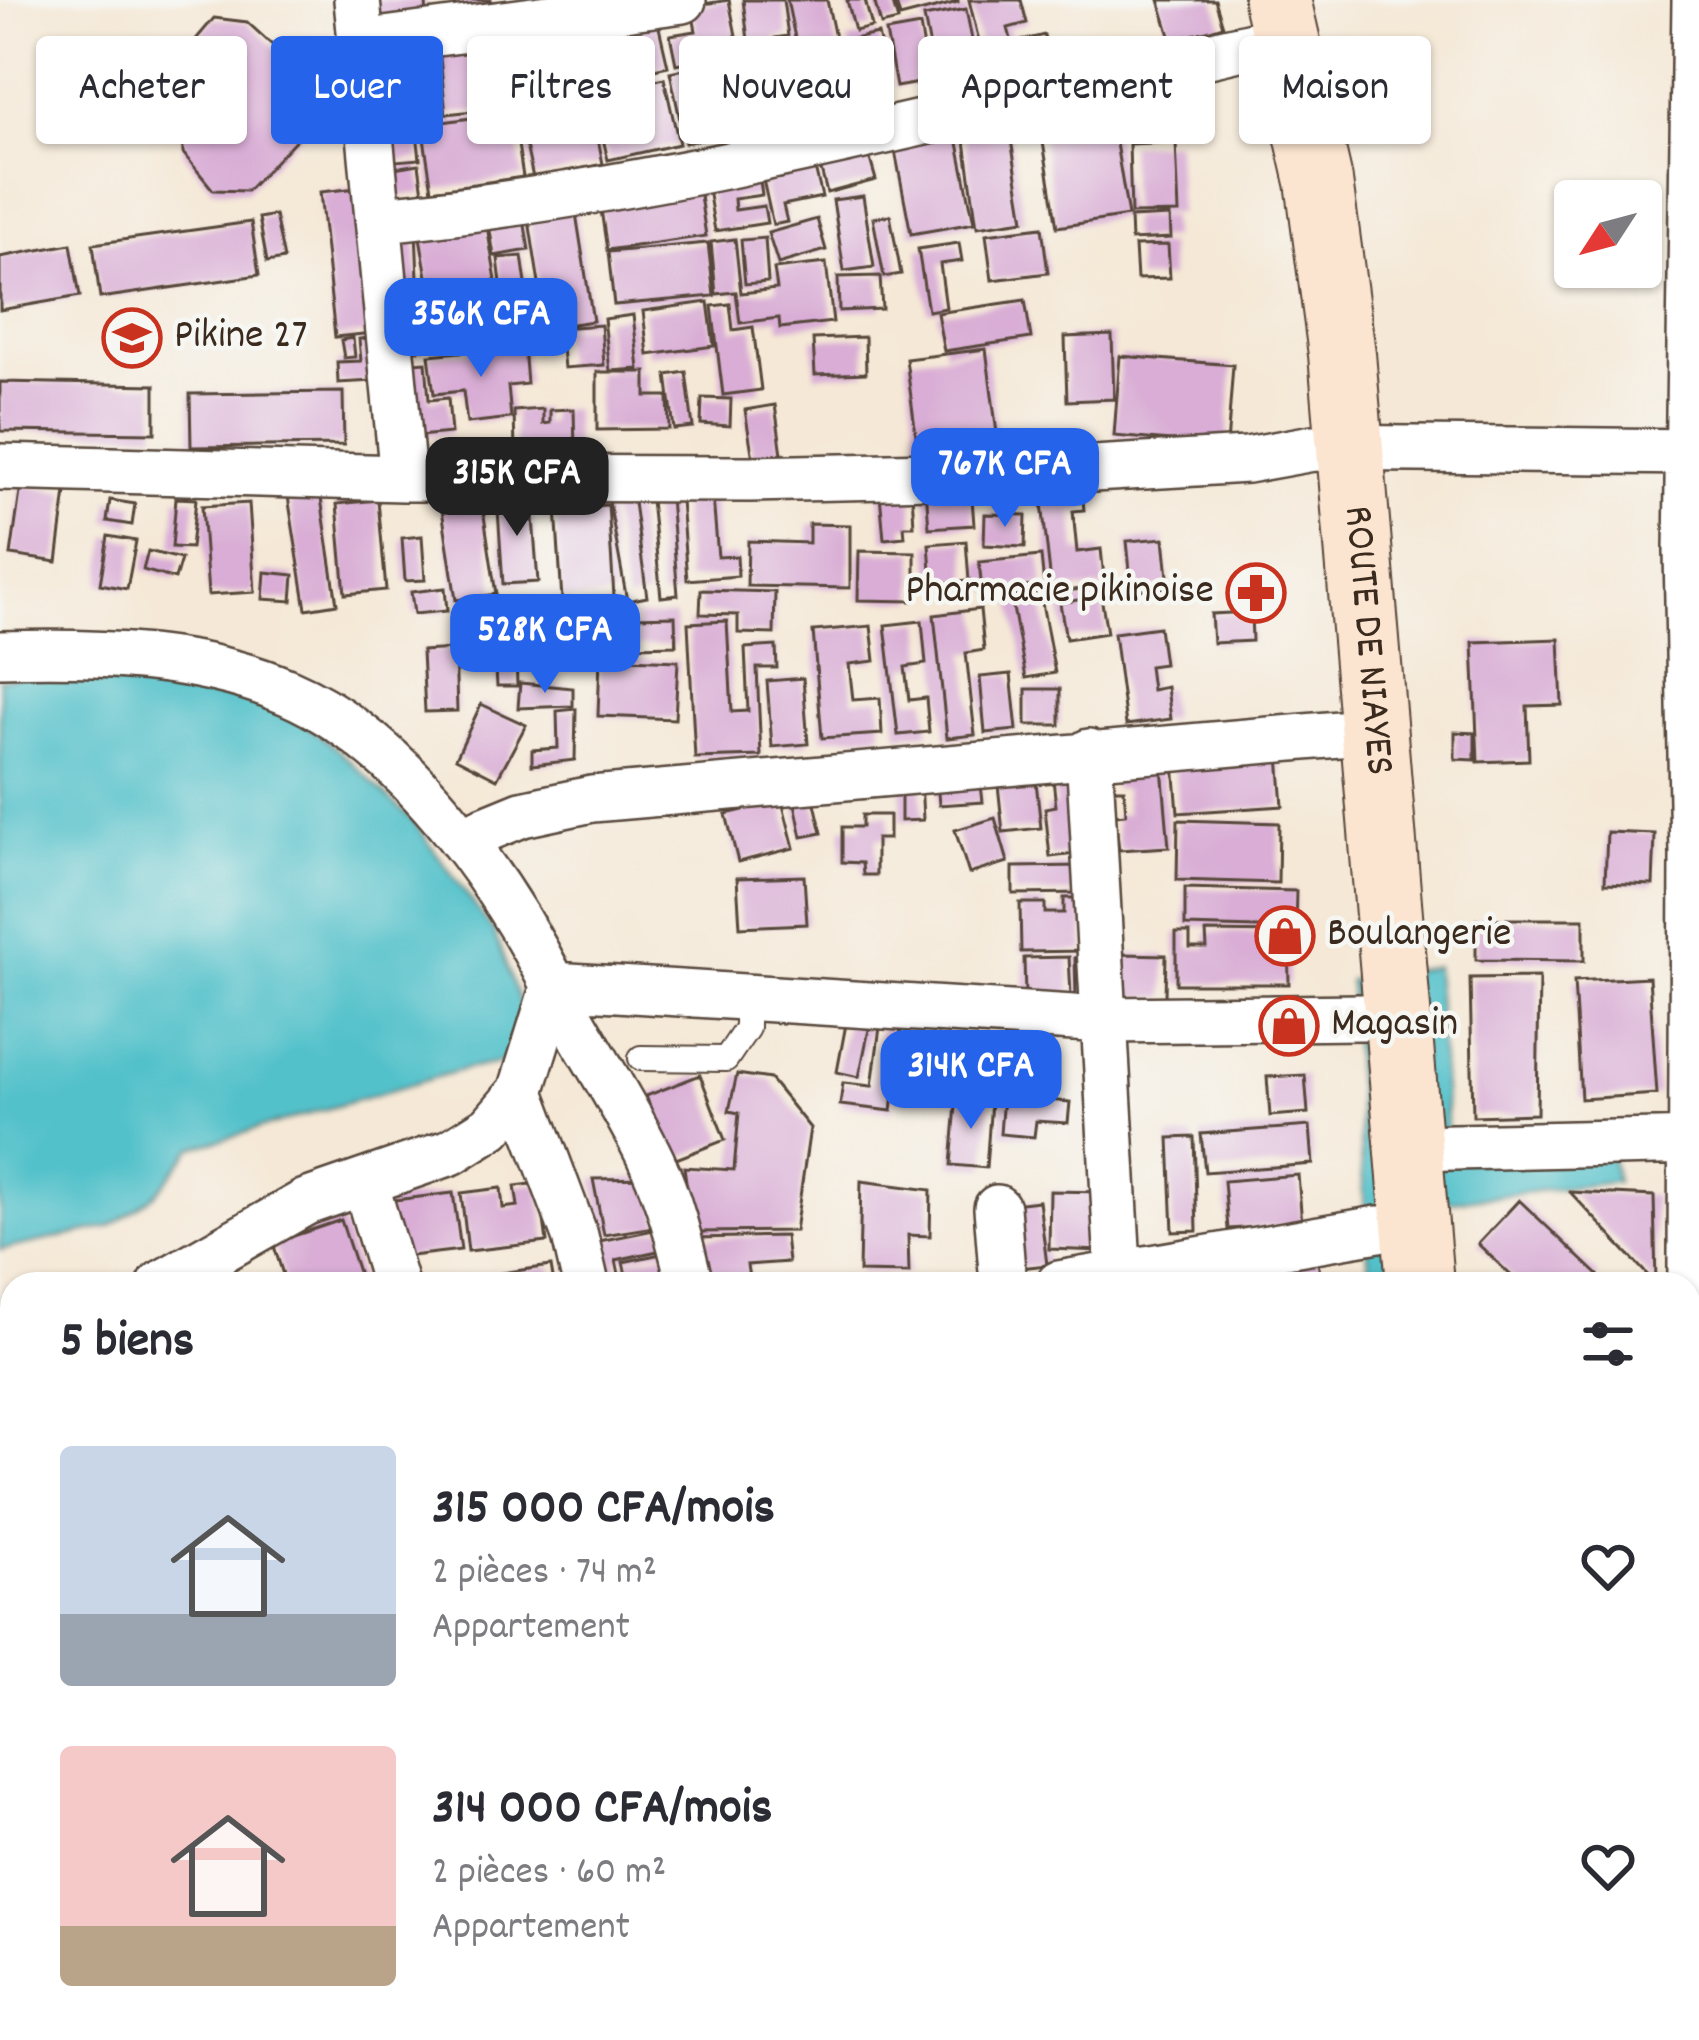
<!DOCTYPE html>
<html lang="fr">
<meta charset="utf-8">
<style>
:root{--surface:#fff;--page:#f7f7f7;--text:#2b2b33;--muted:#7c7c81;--accent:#2563eb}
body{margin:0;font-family:Dekko,sans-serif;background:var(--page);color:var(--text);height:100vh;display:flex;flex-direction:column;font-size:45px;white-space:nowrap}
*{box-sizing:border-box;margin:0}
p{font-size:39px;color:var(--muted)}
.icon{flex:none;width:66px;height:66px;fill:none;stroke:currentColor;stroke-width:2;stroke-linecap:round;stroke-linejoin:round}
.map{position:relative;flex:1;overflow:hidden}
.details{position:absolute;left:0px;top:1272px;width:1701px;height:768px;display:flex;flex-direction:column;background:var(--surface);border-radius:36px 36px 0 0;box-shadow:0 3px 9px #0004}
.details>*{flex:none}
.top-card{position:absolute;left:36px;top:36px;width:1629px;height:108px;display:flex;gap:24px}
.needle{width:78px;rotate:234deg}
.tools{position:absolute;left:1554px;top:180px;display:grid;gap:24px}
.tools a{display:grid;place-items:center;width:108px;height:108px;border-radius:12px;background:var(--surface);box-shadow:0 3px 9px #0004;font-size:60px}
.price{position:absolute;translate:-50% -102px;padding:0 27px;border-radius:24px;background:var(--accent);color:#fff;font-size:39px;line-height:78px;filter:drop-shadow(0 3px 6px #0008)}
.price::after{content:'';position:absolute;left:50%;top:72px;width:36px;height:27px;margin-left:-18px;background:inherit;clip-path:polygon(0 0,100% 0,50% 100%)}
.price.on{background:#222;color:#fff}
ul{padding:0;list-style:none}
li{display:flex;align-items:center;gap:36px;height:300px;padding:0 60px}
li span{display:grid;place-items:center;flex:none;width:336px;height:240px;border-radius:12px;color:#555}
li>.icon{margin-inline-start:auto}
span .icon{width:144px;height:144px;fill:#fffc;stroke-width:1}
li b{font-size:51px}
h2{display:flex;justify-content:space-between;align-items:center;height:144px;padding:0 60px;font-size:51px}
.pill{padding:0 42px;border-radius:12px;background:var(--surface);box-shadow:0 3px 9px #0004;font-size:42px;line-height:108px}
.pill.on{background:var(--accent);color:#fff}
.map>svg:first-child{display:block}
</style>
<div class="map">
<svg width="1699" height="2040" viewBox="0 0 1699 2040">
<rect width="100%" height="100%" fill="#f6f6f2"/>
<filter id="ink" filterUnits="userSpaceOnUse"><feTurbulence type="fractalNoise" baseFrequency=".00833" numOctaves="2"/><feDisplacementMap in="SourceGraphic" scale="24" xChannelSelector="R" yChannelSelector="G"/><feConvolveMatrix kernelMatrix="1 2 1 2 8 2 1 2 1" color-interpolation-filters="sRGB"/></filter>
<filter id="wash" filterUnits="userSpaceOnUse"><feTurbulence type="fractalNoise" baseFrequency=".004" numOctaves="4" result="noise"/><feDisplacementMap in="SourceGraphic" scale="48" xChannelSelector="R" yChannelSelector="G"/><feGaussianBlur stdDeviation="2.7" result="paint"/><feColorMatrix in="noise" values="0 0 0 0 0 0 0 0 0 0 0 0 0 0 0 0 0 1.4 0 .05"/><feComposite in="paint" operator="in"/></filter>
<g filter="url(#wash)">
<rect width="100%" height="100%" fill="#f5e8d6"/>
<path fill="#53c1ca" stroke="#477674" stroke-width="3" d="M57,672L163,677L281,705L336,748L414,822L494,932L521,1007L515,1060L461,1070L192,1148L156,1194L110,1227L0,1250V679Z
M1435,967L1447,1131L1608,1140L1616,1182L1444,1202L1453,1284H1370L1349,980Z"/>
<g id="blocks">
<path fill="#d9add5" d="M366,0H426L427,26L367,29Z
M455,0H491V11L456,13Z
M729,0L739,51L676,64L670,35L696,31L691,6Z
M743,0H783L788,36L775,38L780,76L753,80Z
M787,0H827L850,109L812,118Z
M847,0H865L872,27L855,31Z
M874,0H892L898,21L881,25Z
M895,0H958V2L900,17Z
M969,0H1021L1027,23L1008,28L1012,43L1044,35L1050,59L987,74Z
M1159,0H1215L1223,26L1172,42Z
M966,9L979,76L937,83L924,17Z
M655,10L668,66L567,87L555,30Z
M214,18L247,22L304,74L307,128L247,191L213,190L183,153L181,57Z
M920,26L930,81L896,87L886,32Z
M552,31L557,96L525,98L521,34Z
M878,34L885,65L855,72L848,40Z
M517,37L521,94L493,97L489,38Z
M420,44L424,80L411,82L420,159L384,162L372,49Z
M476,45L483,110L446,114L439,48Z
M737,58L752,129L685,143L670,72Z
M664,78L679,144L608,160L593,95Z
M791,81L797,113L756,119L750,87Z
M588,88L603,164L533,178L524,136L572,127L565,92Z
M513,112L523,177L432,190L422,125Z
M1111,113L1128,216L1057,227L1040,124Z
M1008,121L1024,220L977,227L963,127Z
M954,123L974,223L911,234L892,135Z
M1176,142L1179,213L1131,214L1129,144Z
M867,149L876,180L827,193L819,162Z
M419,164L423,193L390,197L387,169Z
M814,164L822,197L783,205L787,222L773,225L762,175Z
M759,174L762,195L734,199L735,210L764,206L767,223L715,231L707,183Z
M698,182L706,236L607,250L599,196Z
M358,188L373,333L335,337L320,192Z
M863,196L874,267L844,271L833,200Z
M575,207L593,321L546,328L528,214Z
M523,213L529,250L494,256L488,218Z
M485,214L496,281L454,288L464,342L406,352L399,316L433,310L418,226Z
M275,215L284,259L267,262L259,218Z
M890,215L901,274L884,277L873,218Z
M1170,216L1171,238L1131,240L1130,218Z
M817,219L826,250L778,264L768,233Z
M251,222L259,275L100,298L93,244Z
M1042,227L1048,273L992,280L986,234Z
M416,231L419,302H394L392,232Z
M765,238L768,282L745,284L741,240Z
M735,239L741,293L777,289L774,269L826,263L833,322L780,328L779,318L740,323L736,292L716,294L711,242Z
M708,243L714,296L614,305L608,252Z
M959,243L962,261L940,264L946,308L928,311L918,249Z
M71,244L80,296L0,310V257Z
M1168,245L1170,278L1137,279L1135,246Z
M522,256L533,332L466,341L459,289L501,284L498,258Z
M880,276L882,309L839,311L838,277Z
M1025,300L1031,338L944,351L937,313Z
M708,302L714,346L648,355L643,311Z
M730,304L733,330L753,327L761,390L723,395L712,306Z
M633,315L639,369L610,371L604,319Z
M601,325L604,365L564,368L560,328Z
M1112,335L1114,399L1067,401L1065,337Z
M865,337L866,373L815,375L813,339Z
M353,338L355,357L344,358L341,340Z
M370,338L373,381L338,383L337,362L361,361L359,339Z
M524,346L527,384L508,386L511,418L467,423L463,391L434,394L429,355Z
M986,349L998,441L918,451L906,359Z
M1120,356L1233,365L1227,446L1114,436Z
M426,362L429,400L448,398L451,433L407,437L400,364Z
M597,372H646V396H668L669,429L597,430Z
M686,372L693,427L674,429L667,375Z
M0,382L155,385V433L0,431Z
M343,392L344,445L191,447L190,394Z
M702,398L731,399L730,426L701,424Z
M775,405L782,454L753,459L745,410Z
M543,409V424L550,423V410L574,409L575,451L515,452L514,411Z
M479,483L496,594L456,600L439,490Z
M21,485L66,492L57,562L11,555Z
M319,485L337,604L306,609L287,490Z
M971,485L974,525L929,528L926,488Z
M1082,491L1084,510L1073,511L1077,552L1101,549L1105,587L1052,592L1041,494Z
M912,492L914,526H904L905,537L884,539L880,494Z
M531,493L538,582L503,584L497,495Z
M633,495L647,597L627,601L609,501Z
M176,498L196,499L191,548L172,547Z
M670,498L678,595L661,597L651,500Z
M713,498L718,557L737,556L738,576L687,580L681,500Z
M110,500L135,504L132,525L107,521Z
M378,500L386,590L345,594L337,504Z
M249,503L255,592L208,595L202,506Z
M608,505L614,597L562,600L556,508Z
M985,514L1026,515L1025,547L984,545Z
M809,524L850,525V588L747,586L748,541L809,543Z
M108,536L136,541L127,589L100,584Z
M422,536L425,580L405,581L402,538Z
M1164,538L1169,587L1132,591L1127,541Z
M966,541L969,581L932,584L929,544Z
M148,551L181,559L175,579L143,570Z
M859,551L915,552V601L858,600Z
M1041,556L1044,585L982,591L979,562Z
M265,572L294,575L292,601L263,599Z
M445,588L447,611L414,614L411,592Z
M701,590L775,592L774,634L738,633V615L700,614Z
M1040,592L1055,673L1026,678L1011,597Z
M1101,596L1107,633L1066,639L1060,603Z
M600,606L601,627L543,628V608Z
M980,609L984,650L966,653L975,735L947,738L934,615Z
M1251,612L1252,641L1213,643L1211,614Z
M515,615L517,686H497L495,653L471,654L469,616Z
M675,616L676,645L636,646L635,617Z
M727,621L732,712L748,711L745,648L776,646L777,668H757L761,756L695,758L688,623Z
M922,621L926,664L905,667L909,700L926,698L929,732L898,735L885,625Z
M871,626L875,661L849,664L853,700L880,698L882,734L822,738L813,631Z
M1159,627L1164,664L1149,666L1152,690L1167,687L1171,719L1126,725L1114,633Z
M1559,639L1562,705L1527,706L1529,760L1478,762L1473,642Z
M455,649L457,711L425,712L422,651Z
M600,658L678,661L675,719L598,716Z
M1011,674L1017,730L985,733L980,677Z
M803,678L808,744L772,747L767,681Z
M520,683L573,688V706L518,708Z
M1026,689H1060V725H1026Z
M481,704L526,725L497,779L456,758Z
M576,709L575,760L532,765V750L558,748L557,711Z
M1455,732L1475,733V760L1455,759Z
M1278,743L1283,806L1178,813L1173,751Z
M1161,756L1169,847L1119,850L1115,815L1126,814L1124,789H1114L1111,760Z
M1076,767L1085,853L1050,857L1045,808L1056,806L1052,770Z
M1035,772L1041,828L1003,832L997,775Z
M980,777L983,802L939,805L937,780Z
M901,779H921L923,820L901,821Z
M813,795L822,833L802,837L794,799Z
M782,801L794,848L738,862L726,814Z
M862,815H889V839H876V875H863L862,863L842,862V827H862Z
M995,818L1008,862L969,874L955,830Z
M1178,820L1279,823L1278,883L1177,880Z
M1607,832L1655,834L1653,885L1605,883Z
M1083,866L1084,893L1013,894V867Z
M804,876L807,924L740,927L737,878Z
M1185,888L1296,891L1295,929L1185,926Z
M1064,898H1083L1084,951L1021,952L1020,903H1045V913H1064Z
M1476,919H1584V961L1476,960Z
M1206,932L1288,933L1289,984H1176V933H1190V948H1207Z
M1123,954L1166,955L1165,997H1123Z
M1069,957L1071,995L1025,996L1024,958Z
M1075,958H1092L1094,998H1076Z
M1539,977L1537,1114L1473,1116L1470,978Z
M1649,977L1657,1094L1581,1099L1574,981Z
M846,1024L869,1029L859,1077L837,1072Z
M1004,1024H1026L1027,1092H1005Z
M880,1027L901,1029L892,1111L840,1105L843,1083L872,1086Z
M938,1036L939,1083L908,1085L906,1038Z
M737,1074L770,1079L810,1128L795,1231L693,1232L684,1167L734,1170L739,1113L729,1111Z
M700,1075L725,1140L671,1161L646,1096Z
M1305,1075L1308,1113L1270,1116L1267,1077Z
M957,1093L991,1101L986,1168L951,1165Z
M1003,1096L1070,1102L1068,1123L1036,1121L1034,1137L1000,1134Z
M1310,1126L1313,1164L1205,1172L1201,1134Z
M1194,1137L1197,1231L1173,1232L1169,1138Z
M1298,1175L1302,1224L1228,1229L1224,1181Z
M651,1178L660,1226L604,1235L593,1179Z
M861,1181L931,1190L930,1236L908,1235L909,1273L859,1272Z
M539,1183L547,1242L468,1251L461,1193L501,1188L503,1208L518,1206L515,1186Z
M1050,1191L1104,1192L1103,1251L1049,1249Z
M1570,1192L1654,1196L1656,1284Z
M453,1193L461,1250L394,1258L386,1201Z
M1519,1200L1598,1275L1590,1284H1520L1478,1244Z
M1039,1201L1047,1265L1020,1268L1012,1204Z
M341,1220L362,1284H286L273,1243Z
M663,1228L667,1249L616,1260L621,1284H589L580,1245Z
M785,1236L788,1262L747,1265L750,1284H708L695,1238Z
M675,1251L681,1284H628L623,1262Z
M1317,1253L1321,1284H1200L1198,1266Z
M551,1266L554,1284H481L480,1276Z
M0,1359H12V1429H0Z
M12,1468V1542L1,1543L0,1469Z
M12,1547V1610L6,1611L0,1549Z
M7,1616H12V1654H8Z
M1694,1677H1699V1743H1689Z
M6,1716H12V1759H7Z
M0,1774L10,1775L5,1832H0Z
M0,1927H12V1988L0,1987Z
M0,2005L12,2009V2028H35L30,2040H0Z
M90,2028H107L104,2040L87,2038Z
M134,2028H169L166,2038Z
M215,2028H255V2040H215Z
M404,2028H447V2040H403Z
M481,2028V2040H456L457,2031Z
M605,2028H688L689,2040H606Z
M862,2028L864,2040H799L797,2030Z
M1067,2028L1070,2040H1022V2038Z
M1072,2028H1113L1116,2040H1075Z
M1136,2028H1158V2040H1137Z
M1165,2028H1188L1189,2040H1167Z
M1299,2028H1336L1335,2034L1299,2033Z
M1340,2028H1382V2040L1340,2038Z
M1530,2028H1577V2040H1530Z
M113,2029L133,2033L131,2040H111Z
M1235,2029L1236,2040H1197V2031Z
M307,2032L308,2040H266V2034Z
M320,2034L400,2035V2040H320Z"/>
</g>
</g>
<g filter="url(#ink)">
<use href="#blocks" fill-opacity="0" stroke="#57463a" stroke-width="3"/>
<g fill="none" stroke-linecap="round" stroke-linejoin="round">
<defs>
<path id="lane" d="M641,1058L726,1059L747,1028V996"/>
<path id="street" d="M357,0L403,478
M362,43L683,0
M383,219C677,190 964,111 1252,45
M0,467L403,478L750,479L1025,473L1247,460L1313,448L1699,452
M0,654C95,651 200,654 288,692C404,742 499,878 554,986C584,1046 624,1101 652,1162C670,1201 680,1243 690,1284
M1089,752L1119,1284
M461,839L522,814L592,799L1339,734
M521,1092L575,1236L586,1284
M1412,1148L1699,1141
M365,1183L395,1284
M997,1208L1003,1284
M161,1284L306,1202L451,1152L491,1127L521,1092L554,985L1105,1020L1363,1017
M1059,1284L1378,1229
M0,1339L12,1336
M1689,1652L1693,855L1687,551L1695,0
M0,1876H12
M532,2028L533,2040
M708,2028L709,2040
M906,2028L908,2040"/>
<g id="secondary">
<path id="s1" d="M1277,0L1319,181L1342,354L1420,1284"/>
<path d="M1689,1914H1699"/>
<path d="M1440,2028L1441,2040"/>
</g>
</defs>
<use href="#lane" stroke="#57463a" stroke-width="28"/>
<use href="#street" stroke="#57463a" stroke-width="50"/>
<use href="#secondary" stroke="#57463a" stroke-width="70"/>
<use href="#lane" stroke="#fff" stroke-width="24"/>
<use href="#street" stroke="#fff" stroke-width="45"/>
<use href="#secondary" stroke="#fce5d0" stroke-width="66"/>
</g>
</g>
<defs>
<symbol id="school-ring" viewBox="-11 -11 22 22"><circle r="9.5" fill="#f6f6f2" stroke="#c8321e" stroke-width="1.5"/><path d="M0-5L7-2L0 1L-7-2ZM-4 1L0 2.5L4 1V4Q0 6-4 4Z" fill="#c8321e"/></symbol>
<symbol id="pharmacy-ring" viewBox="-11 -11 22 22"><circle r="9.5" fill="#f6f6f2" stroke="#c8321e" stroke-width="1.5"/><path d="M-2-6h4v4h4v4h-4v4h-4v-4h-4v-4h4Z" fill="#c8321e"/></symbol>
<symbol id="shop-ring" viewBox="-11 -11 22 22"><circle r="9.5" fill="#f6f6f2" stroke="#c8321e" stroke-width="1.5"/><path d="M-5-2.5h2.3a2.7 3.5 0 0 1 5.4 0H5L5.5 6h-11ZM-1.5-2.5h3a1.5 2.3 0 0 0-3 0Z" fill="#c8321e"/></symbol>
</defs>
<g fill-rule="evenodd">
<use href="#school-ring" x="99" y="305" width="66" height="66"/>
<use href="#pharmacy-ring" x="1223" y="560" width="66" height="66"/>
<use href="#shop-ring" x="1252" y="903" width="66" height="66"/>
<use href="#shop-ring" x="1256" y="993" width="66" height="66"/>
</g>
<g text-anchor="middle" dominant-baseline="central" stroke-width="9" stroke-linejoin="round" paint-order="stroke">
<g font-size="42" fill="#3b2a1e" stroke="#f6f6f2" text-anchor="start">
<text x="174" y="338">Pikine 27</text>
<text x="1214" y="593" text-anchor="end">Pharmacie pikinoise</text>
<text x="1327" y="936">Boulangerie</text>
<text x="1331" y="1026">Magasin</text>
</g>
<g font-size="42" fill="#3b2a1e" stroke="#f6f6f2">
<text stroke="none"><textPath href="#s1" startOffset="648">ROUTE DE NIAYES</textPath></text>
</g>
</g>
</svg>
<div class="tools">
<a><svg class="needle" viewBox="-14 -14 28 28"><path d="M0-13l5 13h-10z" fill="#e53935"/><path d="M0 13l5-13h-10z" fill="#7c7c81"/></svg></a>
</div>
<b class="price" style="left:481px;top:380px">356K CFA</b>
<b class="price" style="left:1005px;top:530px">767K CFA</b>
<b class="price on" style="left:517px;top:539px">315K CFA</b>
<b class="price" style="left:545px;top:696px">528K CFA</b>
<b class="price" style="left:971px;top:1132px">314K CFA</b>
<div class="top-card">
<a class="pill">Acheter</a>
<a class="pill on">Louer</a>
<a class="pill">Filtres</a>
<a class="pill">Nouveau</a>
<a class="pill">Appartement</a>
<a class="pill">Maison</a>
</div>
<section class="details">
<h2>5 biens<svg class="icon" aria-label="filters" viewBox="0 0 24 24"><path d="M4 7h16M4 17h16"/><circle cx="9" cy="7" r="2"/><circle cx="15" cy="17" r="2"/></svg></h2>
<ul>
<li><span style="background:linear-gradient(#c9d6e8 70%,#9aa5b1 0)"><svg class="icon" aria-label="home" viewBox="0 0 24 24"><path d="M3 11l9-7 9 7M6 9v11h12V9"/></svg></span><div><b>315 000 CFA/mois</b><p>2 pièces · 74 m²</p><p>Appartement</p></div><svg class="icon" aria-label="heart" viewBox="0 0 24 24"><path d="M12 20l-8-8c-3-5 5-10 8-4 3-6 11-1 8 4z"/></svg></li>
<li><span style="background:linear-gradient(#f6c9c9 75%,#b9a48a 0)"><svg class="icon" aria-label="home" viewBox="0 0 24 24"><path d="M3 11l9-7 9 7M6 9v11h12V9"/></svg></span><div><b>314 000 CFA/mois</b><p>2 pièces · 60 m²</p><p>Appartement</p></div><svg class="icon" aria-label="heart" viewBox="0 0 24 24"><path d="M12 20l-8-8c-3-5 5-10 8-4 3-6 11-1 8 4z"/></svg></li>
</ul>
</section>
</div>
